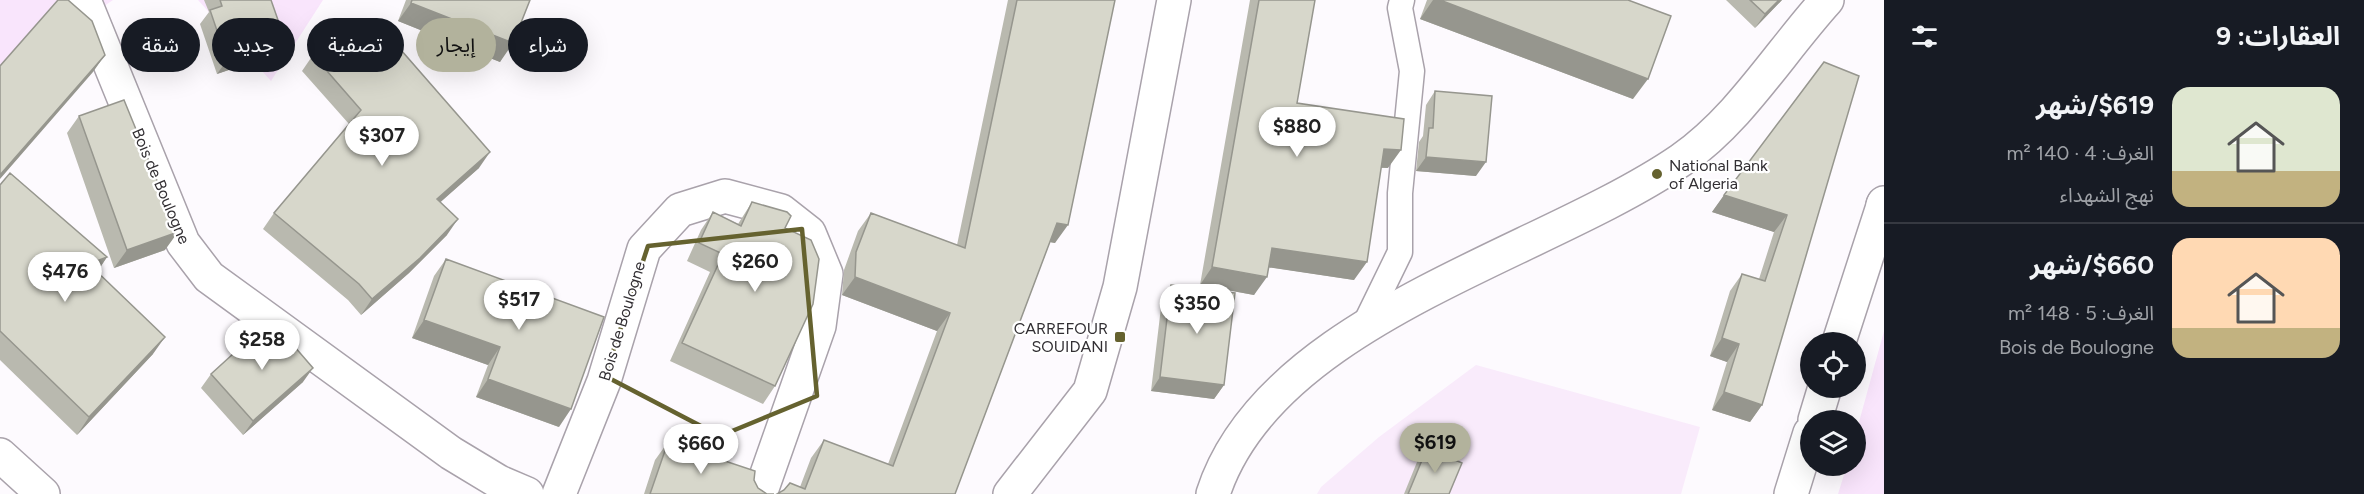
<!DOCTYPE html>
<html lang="ar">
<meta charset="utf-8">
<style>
:root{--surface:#171b24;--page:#242831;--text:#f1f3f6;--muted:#9ea1a6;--line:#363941;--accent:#b2b29c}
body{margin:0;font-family:Figtree,"Noto Sans Arabic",sans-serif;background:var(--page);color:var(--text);direction:rtl;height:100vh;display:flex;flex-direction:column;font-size:22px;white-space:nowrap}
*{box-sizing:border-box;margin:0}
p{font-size:20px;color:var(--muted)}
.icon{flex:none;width:33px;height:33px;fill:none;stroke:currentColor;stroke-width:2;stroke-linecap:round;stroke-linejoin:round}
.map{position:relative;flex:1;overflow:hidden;direction:ltr}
.side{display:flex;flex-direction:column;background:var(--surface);width:480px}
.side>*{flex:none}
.hud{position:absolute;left:18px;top:18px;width:570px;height:54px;direction:rtl;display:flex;gap:12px}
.fabs{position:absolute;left:1800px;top:332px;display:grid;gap:12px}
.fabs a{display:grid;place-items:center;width:66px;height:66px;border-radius:50%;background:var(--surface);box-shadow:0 6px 24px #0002;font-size:30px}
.price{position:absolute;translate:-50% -51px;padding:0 14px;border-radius:21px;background:#fff;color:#222;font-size:20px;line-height:39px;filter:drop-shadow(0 2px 3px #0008)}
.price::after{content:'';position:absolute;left:50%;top:36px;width:18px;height:14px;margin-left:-9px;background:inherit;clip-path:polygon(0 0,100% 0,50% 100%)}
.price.current{background:var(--accent);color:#111}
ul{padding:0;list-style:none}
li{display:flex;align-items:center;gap:18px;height:150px;padding:0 24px}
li+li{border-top:2px solid var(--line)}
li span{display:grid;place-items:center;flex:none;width:168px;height:120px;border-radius:18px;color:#555}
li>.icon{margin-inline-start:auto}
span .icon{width:72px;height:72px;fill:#fffc;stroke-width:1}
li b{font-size:26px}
h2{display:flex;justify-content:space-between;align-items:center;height:72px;padding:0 24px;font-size:26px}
.chip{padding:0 21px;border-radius:27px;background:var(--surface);box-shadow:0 6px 24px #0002;font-size:21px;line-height:54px}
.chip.current{background:var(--accent);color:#111}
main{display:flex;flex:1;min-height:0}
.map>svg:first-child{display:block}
</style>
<main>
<section class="side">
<h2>العقارات: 9<svg class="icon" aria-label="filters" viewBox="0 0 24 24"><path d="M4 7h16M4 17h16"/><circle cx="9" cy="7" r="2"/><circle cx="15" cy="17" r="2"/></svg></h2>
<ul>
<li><span style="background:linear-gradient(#dfe7d0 70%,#c2b280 0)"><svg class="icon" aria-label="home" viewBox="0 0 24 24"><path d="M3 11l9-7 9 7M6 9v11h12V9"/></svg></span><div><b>$619/شهر</b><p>الغرف: 4 · 140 m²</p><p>نهج الشهداء</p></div></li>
<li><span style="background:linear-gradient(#ffd9b3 75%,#c2b280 0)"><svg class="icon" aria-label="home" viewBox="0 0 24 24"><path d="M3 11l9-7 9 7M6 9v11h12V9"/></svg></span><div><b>$660/شهر</b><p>الغرف: 5 · 148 m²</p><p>Bois de Boulogne</p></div></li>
</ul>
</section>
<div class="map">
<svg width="1884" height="494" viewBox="0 0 1884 494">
<rect width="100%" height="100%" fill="#fdfafe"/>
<path fill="#f9ebfb" d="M1476,365L1700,427L1681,494H1317L1321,487L1379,437Z"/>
<path fill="#f9e5fc" d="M0,0H113L0,78Z
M198,0H323L271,81Z
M1884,331V494H1838L1847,465H1856V433Z"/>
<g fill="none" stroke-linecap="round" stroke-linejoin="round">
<defs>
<path id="lane" d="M1362,330L1400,252V193L1412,71L1400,8L1402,0"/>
<path id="street" d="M84,0L183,243L209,277L451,453L499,482L527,494
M0,455L43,494
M559,494L604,381L644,249L680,210L725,196L781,211L809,233L826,274L819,326L760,494"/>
<path id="secondary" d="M1839,342L1884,203
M1815,420L1825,387
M1791,494L1810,433"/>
<path id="primary" d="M1883,205L1884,204
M1010,494L1090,391L1120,287L1174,0
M1213,494C1269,320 1541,256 1681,160C1740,119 1779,53 1827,0"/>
</defs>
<use href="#lane" stroke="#a9a2ab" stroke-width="27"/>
<use href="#street" stroke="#a9a2ab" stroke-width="36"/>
<use href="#secondary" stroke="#a9a2ab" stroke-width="36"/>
<use href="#primary" stroke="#a9a2ab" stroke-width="36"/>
<use href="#lane" stroke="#fff" stroke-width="24"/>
<use href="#street" stroke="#fff" stroke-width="33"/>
<use href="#secondary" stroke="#fff" stroke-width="33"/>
<use href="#primary" stroke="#fff" stroke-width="33"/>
</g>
<path fill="#b9b9af" d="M204,0H271L285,40L276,54L217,74L200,24L209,12Z
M406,0H530L500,62L398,21Z
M1008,0H1115L1055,243L1050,242L955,494H777L800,487L811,458L824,440L888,464L937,331L842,295L844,270L858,231L871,213L957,245Z
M1250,0H1315L1297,103L1388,168H1381L1354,280L1268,267L1254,295L1200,285Z
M1427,0H1628L1633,99L1420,19Z
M1726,0H1782L1755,28Z
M394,42L479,168L440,202L447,235L409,273L361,315L348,300L263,229L274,213L349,124L302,71L313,55L383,59Z
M1824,62L1762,405L1750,422L1712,410L1727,362L1710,356L1730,291L1742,274L1759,279L1774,232L1712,212Z
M1435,91L1476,176L1416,171L1419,142L1423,136L1426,105Z
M79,116L165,250L114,268L67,133Z
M0,185L107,257L97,272L153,354L77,435L0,360Z
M752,202L785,228L775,386L763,404L670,361L710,272L687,261L701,230L713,212L738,224Z
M446,259L559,427L476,397L488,365L412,338L434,276Z
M1171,285L1224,385L1214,399L1151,391L1162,299Z
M211,374L303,382L243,435L201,388Z
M668,442L754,480L758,488L767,494H774H644L655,460Z
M1427,448L1449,494H1404L1417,462Z"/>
<path fill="#96968e" d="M1433,0H1440L1648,79L1633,99L1420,19Z
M1779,0H1782L1755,28L1765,14Z
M411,3L513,43L500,62L398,21Z
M285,40L276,54L217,74L227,60Z
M105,55L93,72L0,179V175Z
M1384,149L1401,150L1388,168L1371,167Z
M490,152L479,168L426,215L437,199Z
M1426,157L1486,162L1476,176L1416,171Z
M1724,195L1787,215L1774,232L1712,212Z
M458,219L447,235L409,273L361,315L372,299Z
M1057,223L1068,225L1055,243L1044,241Z
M178,232L165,250L114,268L127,250Z
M1272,248L1367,262L1354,280L1259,266Z
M107,257L95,275L89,264Z
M1212,267L1267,277L1254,295L1200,285Z
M855,277L950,313L937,331L842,295Z
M424,320L500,347L488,365L412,338Z
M165,337L153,354L77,435L89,417Z
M1722,338L1739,344L1727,362L1710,356Z
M313,368L303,382L243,435L253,421Z
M1160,377L1224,385L1214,399L1151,391Z
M488,379L571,409L559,427L476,397Z
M1724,392L1762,405L1750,422L1712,410Z"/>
<path fill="#d7d7cb" stroke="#96968e" stroke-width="1.5" d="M58,0H68L92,21L105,55L0,175V66Z
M220,0H271L285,40L227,60L210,10L222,6Z
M412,0H530L513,43L411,3Z
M1017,0H1115L1068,225L1057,223L955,494H777L784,490L790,483L805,489L824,440L893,466L950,313L855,277L856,252L871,213L965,248Z
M1259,0H1315L1297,103L1404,119L1401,150L1384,149L1367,262L1272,248L1267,277L1212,267Z
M1440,0H1628L1671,16L1648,79Z
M1750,0H1779L1765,14Z
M350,22L386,63L394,42L490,152L437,199L458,219L420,258L372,299L359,284L274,213L361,110L313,55Z
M1824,62L1859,76L1762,405L1724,392L1739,344L1722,338L1742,274L1765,281L1787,215L1724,195Z
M1435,91L1492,96L1486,162L1426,157L1429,128H1433Z
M124,100L178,232L127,250L79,116Z
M10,173L107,257L89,264L165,337L89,417L0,331V185Z
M752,202L787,212L791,216L785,228L811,240L819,259L813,304L775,386L682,343L723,254L699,243L713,212L741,226Z
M446,259L604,317L571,409L488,379L500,347L424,320Z
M1171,285L1235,293L1224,385L1160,377Z
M268,322L281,331L313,368L253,421L211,374Z
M668,442L755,471L754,480L758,488L767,494H774H650Z
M1427,448L1462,463L1449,494H1408Z"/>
<path fill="none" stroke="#65622f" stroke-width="4.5" stroke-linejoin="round" d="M802,229L817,396L720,436L605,376L648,246Z"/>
<g fill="#65622f" stroke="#fff" stroke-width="2">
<circle cx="1657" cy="174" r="6"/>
<rect x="1114" y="331" width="12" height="12" rx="3"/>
</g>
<g text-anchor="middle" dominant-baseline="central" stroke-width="4.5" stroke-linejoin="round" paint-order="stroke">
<g font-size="16" fill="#322f33" stroke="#fff" text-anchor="start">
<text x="1669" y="165">National Bank<tspan x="1669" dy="18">of Algeria</tspan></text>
<text x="1108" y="328" text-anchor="end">CARREFOUR<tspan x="1108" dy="18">SOUIDANI</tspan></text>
</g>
<g font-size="16" fill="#322f33" stroke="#fff">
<text transform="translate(161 186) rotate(67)">Bois de Boulogne</text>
<text transform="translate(622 321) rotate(-73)">Bois de Boulogne</text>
</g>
</g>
</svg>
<div class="fabs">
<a><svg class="icon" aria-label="locate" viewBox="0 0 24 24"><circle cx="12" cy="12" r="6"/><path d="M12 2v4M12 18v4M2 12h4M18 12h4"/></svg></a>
<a><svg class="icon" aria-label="layers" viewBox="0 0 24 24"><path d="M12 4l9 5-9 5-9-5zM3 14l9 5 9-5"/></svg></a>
</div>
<b class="price" style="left:1297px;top:158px">$880</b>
<b class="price" style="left:382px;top:167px">$307</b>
<b class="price" style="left:755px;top:293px">$260</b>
<b class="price" style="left:65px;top:303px">$476</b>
<b class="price" style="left:519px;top:331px">$517</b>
<b class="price" style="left:1197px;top:335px">$350</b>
<b class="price" style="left:262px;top:371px">$258</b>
<b class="price current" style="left:1435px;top:474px">$619</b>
<b class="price" style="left:701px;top:475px">$660</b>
<div class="hud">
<a class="chip">شراء</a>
<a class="chip current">إيجار</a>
<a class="chip">تصفية</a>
<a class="chip">جديد</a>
<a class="chip">شقة</a>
</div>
</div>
</main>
